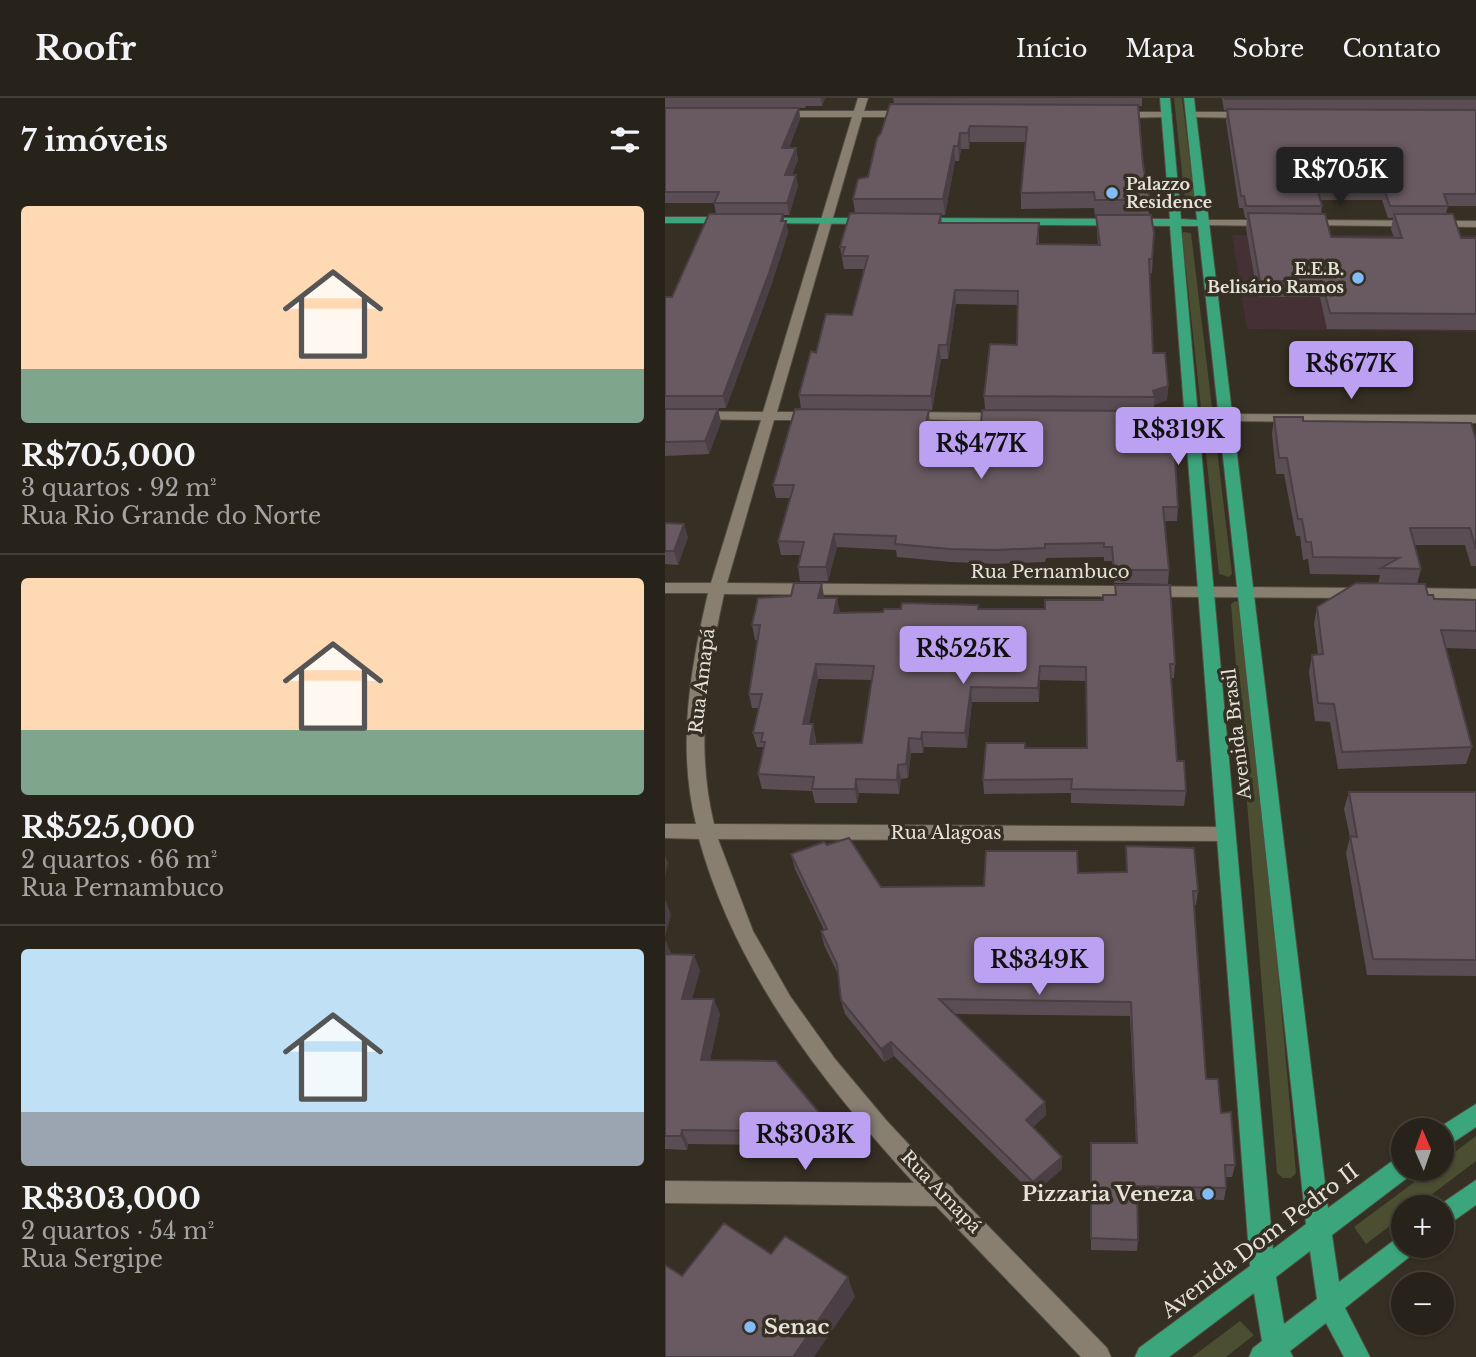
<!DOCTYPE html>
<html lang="pt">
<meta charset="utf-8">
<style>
:root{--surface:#28231a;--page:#302b23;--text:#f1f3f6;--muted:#a5a4a2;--line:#444039;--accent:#bca0f2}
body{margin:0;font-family:"Libre Baskerville",serif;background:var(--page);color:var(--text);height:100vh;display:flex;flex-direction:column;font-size:26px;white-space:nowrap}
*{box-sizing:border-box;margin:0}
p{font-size:23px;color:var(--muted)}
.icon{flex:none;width:38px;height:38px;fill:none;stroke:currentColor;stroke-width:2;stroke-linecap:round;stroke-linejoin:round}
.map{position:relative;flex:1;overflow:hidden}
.panel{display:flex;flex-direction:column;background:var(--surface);width:665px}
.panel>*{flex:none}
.needle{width:46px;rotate:358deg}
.controls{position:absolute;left:726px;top:1020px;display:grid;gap:14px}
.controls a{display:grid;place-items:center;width:63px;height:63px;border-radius:50%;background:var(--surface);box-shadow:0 2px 5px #0004,0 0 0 2px var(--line);font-size:35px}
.price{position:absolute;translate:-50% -60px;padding:0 16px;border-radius:7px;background:var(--accent);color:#111;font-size:23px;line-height:46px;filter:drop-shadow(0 2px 4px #0008)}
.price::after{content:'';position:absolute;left:50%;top:42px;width:21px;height:16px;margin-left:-10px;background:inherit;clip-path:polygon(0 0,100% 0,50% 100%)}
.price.on{background:#222;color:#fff}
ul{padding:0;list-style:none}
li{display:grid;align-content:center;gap:14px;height:371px;padding:0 21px}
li+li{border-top:2px solid var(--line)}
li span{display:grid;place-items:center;height:217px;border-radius:7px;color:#555}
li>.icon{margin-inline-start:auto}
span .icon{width:126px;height:126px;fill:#fffc;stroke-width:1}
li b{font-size:30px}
h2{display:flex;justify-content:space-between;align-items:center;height:84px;padding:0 21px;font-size:30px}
header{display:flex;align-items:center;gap:42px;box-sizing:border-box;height:98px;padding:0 35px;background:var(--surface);border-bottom:2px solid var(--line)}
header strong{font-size:33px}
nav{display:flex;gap:38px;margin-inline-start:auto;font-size:24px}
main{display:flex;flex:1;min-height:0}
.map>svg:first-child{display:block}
</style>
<header>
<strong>Roofr</strong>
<nav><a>Início</a><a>Mapa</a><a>Sobre</a><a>Contato</a></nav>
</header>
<main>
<section class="panel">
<h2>7 imóveis<svg class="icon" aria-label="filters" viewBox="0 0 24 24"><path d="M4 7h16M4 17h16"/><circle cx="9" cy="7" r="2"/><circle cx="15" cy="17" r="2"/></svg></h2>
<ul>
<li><span style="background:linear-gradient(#ffd9b3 75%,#7fa58c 0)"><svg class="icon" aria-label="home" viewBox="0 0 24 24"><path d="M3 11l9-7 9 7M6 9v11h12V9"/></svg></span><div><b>R$705,000</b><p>3 quartos · 92 m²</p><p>Rua Rio Grande do Norte</p></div></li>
<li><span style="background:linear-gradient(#ffd9b3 70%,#7fa58c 0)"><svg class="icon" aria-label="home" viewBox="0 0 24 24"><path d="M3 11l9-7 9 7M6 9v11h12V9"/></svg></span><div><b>R$525,000</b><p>2 quartos · 66 m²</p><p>Rua Pernambuco</p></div></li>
<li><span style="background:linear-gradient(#bfe0f5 75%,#9aa5b1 0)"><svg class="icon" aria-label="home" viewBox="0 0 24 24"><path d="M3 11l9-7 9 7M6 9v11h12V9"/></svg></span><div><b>R$303,000</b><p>2 quartos · 54 m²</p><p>Rua Sergipe</p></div></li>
</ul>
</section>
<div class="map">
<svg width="811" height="1259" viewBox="0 0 811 1259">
<rect width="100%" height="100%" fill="#362f23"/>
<path fill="#453135" d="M567,137H811V223H807L811,234L582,231Z"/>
<path fill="#4c4e32" d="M509,0H517L531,113L521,112Z
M519,134L526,135L567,476L564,479L554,476L517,135Z
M570,503L580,506L631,1075L626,1080H618L612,1075L566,506Z
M811,1038V1063L750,1109L738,1110V1118L701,1146L689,1129L767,1071H777V1064Z
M575,1223L589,1237L561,1259H527Z"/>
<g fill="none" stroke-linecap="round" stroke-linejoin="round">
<defs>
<path id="minor" d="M193,0H203L199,13H245L250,16L245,19H197L112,314H152L159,318L152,322H109L62,485L696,490L704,495L696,500L59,496C42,573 30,648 49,726L561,729L568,731L570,736L568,741L561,743L53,741L88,833L125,898L170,961L221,1022L275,1080L287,1089L290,1094L442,1250L446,1259H416L271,1108L0,1105V1083L249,1085C157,984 71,875 34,741L0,740V726H31C12,648 25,573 43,495H0V485H46L96,322L0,321V313L98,314L187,19H112L107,16L112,13H189Z
M502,14L507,17L505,19L451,20L446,17L451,14Z
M526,14H585L590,17L585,20L523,19L521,17Z
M538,122H605L611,125L605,128L534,127L532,125Z
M640,122L811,123V129L636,127L634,125Z
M240,314L338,315L345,319L338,323L235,321L233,318Z
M471,316H527L534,320L527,324L466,323V317Z
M560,316L811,317V325L555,323V317Z
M738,490L811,491V501L732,499L730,495Z"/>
<path id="major" d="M495,0H505L516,121L532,122L519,0H529L663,1110L730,1061L738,1058V1071H749L746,1077L667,1137L674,1184L732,1140L738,1137V1148H752L748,1156L680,1210L705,1259H679L661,1225L625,1253L628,1259H584L588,1250L597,1243L589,1195L504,1259H470L474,1250L585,1168L505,128L254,126L248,123L254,120L505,121ZM516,128H533L641,1126L608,1151ZM645,1153L652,1201L619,1226L611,1179Z
M0,119H65L71,122L65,125H0Z
M93,120H205L211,123L205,126L97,125L91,122Z
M811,1006V1029L777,1052V1032H770Z
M811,1082V1107L777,1131V1110H770Z"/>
</defs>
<use href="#minor" stroke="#514c41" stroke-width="2"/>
<use href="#major" stroke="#514c41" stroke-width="2"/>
<use href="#minor" fill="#887f71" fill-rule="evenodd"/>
<use href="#major" fill="#3ba57c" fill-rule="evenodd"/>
</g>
<path fill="#5a4d53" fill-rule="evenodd" d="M0,0H160L157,8H141L140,10H112H134L135,21L124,50H131L133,62L127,77L133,88L124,117H118L119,123H121L123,135L106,188L61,310H0V199H7L51,116L49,105H0Z
M228,0H477V8H474L478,67L485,102L484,117L489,135L487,175H485L488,255L503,288L502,302L489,307V313L513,409L512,423H499L504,472L503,486L449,485L447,463H439V459L381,460L380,464L330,466L286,464L232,459L231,452L172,449L163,483H135L133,469L135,457H116L113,443L125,400H111L108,387L136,311L134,297L151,255L187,217L199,171H179L175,149L190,115L188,101L203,79L216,35L229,6ZM305,44H361L356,95V111L429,110L430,118H431L433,147L374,146V125H277L276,117H280L290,63H294L296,51H304ZM291,206L353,207L352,247L319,298L320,312L316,326L265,325L264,312H267L276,261H283Z
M557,0H811V108H783L781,116L796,140H811V233V232L662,231L655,199H593L581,131L582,120H580L578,110H574L561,23L562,12H559ZM655,102H717L723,120H728L726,131L729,140L666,139L656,116L657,108Z
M0,311L56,324L44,356L0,358Z
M609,319L811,342V468H806L800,447H750L756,471L752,486L763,497L769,501L811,502V551L781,550L807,649L801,666L673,671L665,624L650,623L644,574L647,557L653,556L649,526L652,509L713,486L715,477L645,476L643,461L638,462L635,438H631L619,376H611L607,336Z
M0,425L23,439L13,467L0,466Z
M450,487L510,566L509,580H506L512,663L521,693L519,708L406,705V695L319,696L318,682L360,650H421V583L375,582L374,604H307L302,650L259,649L258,655H246L243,680L236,681L234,696L194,695L192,705H150L147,693L97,691L93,676L99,652L98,649H92L88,635L94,610H87L84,596L92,542H90L87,527L175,515L380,511L438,502L450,497ZM153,581L207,582L197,645L151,646V640L144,626Z
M684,694H811V878L702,877L681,755L685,739L679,711Z
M162,747L216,789L319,788L413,775L461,774V748L533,793L531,807H529L541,981L556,1015L570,1067L567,1079H561V1090L559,1102L472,1100L473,1142L472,1153L426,1152V1045H471L465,918L288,916L380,1004L381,1017L368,1029L397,1071L368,1096L229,958L219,964L180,916L176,902L173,876L159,847L156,833L159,832L130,771L126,756Z
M0,843L6,856L35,872L27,901L55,916L45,962L162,1033L159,1051L105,1053L103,1047L23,1046L22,1052L0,1051Z"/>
<path fill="#4a3f44" d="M156,0H160L157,8Z
M134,10L135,21L119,62L117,50Z
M305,28V44L304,51L303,35Z
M295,35L296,51L294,63L293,48Z
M289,48L290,63L280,117L278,101Z
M131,50L133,62L122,88L120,77Z
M131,77L133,88L124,117L122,105Z
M118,116L120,127L121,123L123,135L106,188L61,310L58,298Z
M290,192L291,206L283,261L282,247Z
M274,247L276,261L267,312L266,298Z
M503,288L502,302L489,307L490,299L488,293Z
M53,311L56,324L44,356L40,343Z
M19,426L23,439L13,467L9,453Z
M169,436L172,449L163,483L161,469Z
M157,485L159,499L156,514L153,500Z
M172,500L175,514L169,515Z
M151,566L153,581L141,640L138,626Z
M375,568V582L374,604L373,590Z
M306,589L307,604L302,650L300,635Z
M148,626L151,640L148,660L145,646Z
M257,634L259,649L258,655L256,641Z
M244,640L246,655L243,680L241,666Z
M233,667L236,681L234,696L232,682Z
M191,681L194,695L192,705L190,691Z
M0,757L3,765L0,779Z
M0,801L6,817L0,839Z
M1,843L7,858L0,865V846Z
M29,857L35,872L23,916L17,901Z
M49,901L55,916L42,977L36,962Z
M226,944L229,958L219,964L216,951Z
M380,1004L381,1017L362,1034L361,1022Z
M158,1019L162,1033L159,1051L155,1037Z
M17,1032L23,1046L22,1052L16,1038Z
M397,1059V1071L368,1096V1084Z
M183,1179L190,1199L149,1259H128Z"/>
<path fill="#695a61" stroke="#4a3f44" stroke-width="2" fill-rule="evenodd" d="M560,0H811V1H560Z
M225,6L473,7L478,67L485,102H430L429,94L356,95L362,29L305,28L303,35H295L293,48H289L278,101H188L193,81L203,79L212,40L216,35Z
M0,10H134L117,50H131L120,77H131L122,105H49L54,94H0Z
M562,11L811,12V96H779L783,108H725L719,90H652L657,108H581L579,98H576Z
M185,115L276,116L274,125H374L372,146L435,147L431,117H486L489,135L487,161H484L488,255H500L503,288L488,293L490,299L319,298L325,246L352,247L353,193L290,192L282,247H274L266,298L134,297L146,253L151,255L161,216L187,217L203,158H177L180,149H175Z
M583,115L660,116L666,139L737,140L729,116H788L796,140H811V216L665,215L657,183H595Z
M44,116H118L116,123H121L104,175L58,298H0V199H7Z
M0,311H53L40,343L0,344Z
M130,311L264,312L261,325L316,326L317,312L493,313L500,345H509L513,409H498L504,472H449L447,449H439V445L380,446V450L330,452L285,451L230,446L231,438L169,436L161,469H133L139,444L113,443L129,387H108Z
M609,319H638V323L806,325L811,342V451L805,430H745L756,471L716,470L734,460L648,459L646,444H641L637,421H633L622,360H614Z
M0,425L19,426L9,453H0Z
M129,485H157L153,500H172L169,515L218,514L219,511H236L237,505L313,507V511H380V502H438V497H451L450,487H505L510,566H505L512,663H519L521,693L406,691L407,681L318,682L321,645H360V650H422L421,569L375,568L373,590L306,589L300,635L257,634L256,641L244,640L241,666L233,667L232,682L191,681L190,691H147L149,679L93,676L100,644H96L98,635H88L97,596H84L95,527H87L93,500L126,498ZM151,566L209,568L197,645L145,646L148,626H138Z
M691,485L760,486L763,497H768L769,501L811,502V533L776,532L807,649L677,654L669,606L653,605L647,557L658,556L652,509Z
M684,694H811V862L708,861L685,738L692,739Z
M184,740L216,789L319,788L321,753H412L413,775L462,774L461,748L529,750L533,793H528L541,981H553L556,1015L566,1014L570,1067H560L561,1090L472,1088L473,1142L426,1140V1045H472L466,904L274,901L380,1004L361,1022L397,1059L368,1084L226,944L216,951L176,902L172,866L156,833L162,831L126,756L159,744L162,747Z
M0,856L29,857L17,901H49L36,962L111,963L158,1019L155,1037L100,1039L102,1033L17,1032L16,1038H0Z
M59,1125L106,1156L120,1138L183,1179L128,1259H0V1167L17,1178Z"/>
<g fill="#82bcfa" stroke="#362f23" stroke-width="2.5">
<circle cx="447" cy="95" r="7"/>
<circle cx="693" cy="180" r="7"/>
<circle cx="543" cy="1096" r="7"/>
<circle cx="85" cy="1229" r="7"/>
</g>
<g text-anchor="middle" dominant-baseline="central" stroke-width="7" stroke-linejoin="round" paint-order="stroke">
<g font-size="16" font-weight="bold" fill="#e6e2da" stroke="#362f23" text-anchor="start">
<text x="461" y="86">Palazzo<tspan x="461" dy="18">Residence</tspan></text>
<text x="679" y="171" text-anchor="end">E.E.B.<tspan x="679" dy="18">Belisário Ramos</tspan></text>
</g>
<g font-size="18" fill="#e6e2da" stroke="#362f23">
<text x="385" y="474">Rua Pernambuco</text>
<text transform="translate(37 583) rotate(-83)">Rua Amapá</text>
<text transform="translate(572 636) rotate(-97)">Avenida Brasil</text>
<text x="281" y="735">Rua Alagoas</text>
<text transform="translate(276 1094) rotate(46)">Rua Amapá</text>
</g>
<g font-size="21" font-weight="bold" fill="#e6e2da" stroke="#362f23" text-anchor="end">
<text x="529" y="1096">Pizzaria Veneza</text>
<text x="99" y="1229" text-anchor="start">Senac</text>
</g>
<g font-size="21" fill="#e6e2da" stroke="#362f23">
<text transform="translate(595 1143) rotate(-37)">Avenida Dom Pedro II</text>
</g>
</g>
</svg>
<div class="controls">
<a><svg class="needle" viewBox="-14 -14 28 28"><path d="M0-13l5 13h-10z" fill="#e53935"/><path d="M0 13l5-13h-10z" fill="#a5a4a2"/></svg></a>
<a>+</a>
<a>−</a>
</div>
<b class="price on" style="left:675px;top:109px">R$705K</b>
<b class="price" style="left:686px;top:303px">R$677K</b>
<b class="price" style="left:513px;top:369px">R$319K</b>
<b class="price" style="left:316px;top:383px">R$477K</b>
<b class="price" style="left:298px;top:588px">R$525K</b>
<b class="price" style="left:374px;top:899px">R$349K</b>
<b class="price" style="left:140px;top:1074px">R$303K</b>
</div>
</main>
